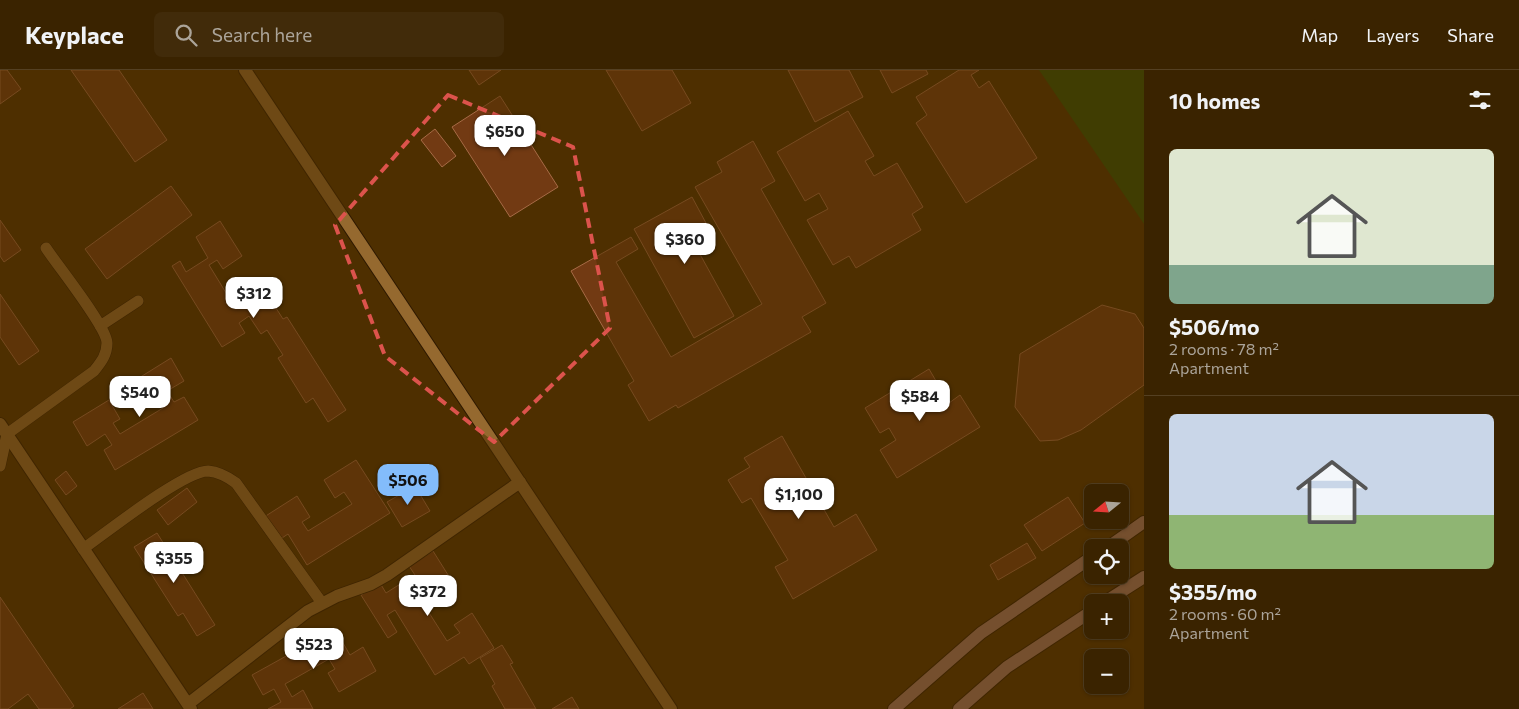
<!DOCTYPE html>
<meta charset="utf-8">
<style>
:root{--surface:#3a2300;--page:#412b0a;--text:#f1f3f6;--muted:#aba499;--line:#544022;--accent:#83bcfb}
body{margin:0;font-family:Commissioner,sans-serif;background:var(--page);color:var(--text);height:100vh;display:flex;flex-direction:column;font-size:19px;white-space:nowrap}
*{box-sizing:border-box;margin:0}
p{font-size:16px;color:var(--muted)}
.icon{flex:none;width:28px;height:28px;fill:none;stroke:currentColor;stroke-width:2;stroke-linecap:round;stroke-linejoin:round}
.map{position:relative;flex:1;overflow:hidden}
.side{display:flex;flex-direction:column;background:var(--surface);width:375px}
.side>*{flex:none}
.needle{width:32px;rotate:252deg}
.fabs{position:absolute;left:1084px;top:414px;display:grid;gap:10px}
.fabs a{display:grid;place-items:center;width:45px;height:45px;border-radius:8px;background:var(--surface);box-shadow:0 1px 4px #0004,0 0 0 1px var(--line);font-size:25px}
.price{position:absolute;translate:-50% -42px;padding:0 11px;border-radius:10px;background:#fff;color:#222;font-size:16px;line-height:32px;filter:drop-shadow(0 1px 2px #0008)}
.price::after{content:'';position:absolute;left:50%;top:30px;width:15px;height:11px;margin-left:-8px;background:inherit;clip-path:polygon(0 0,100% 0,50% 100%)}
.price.on{background:var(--accent);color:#111}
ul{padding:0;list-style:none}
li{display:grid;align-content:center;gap:10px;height:265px;padding:0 25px}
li+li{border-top:1px solid var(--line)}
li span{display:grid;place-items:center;height:155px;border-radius:8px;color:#555}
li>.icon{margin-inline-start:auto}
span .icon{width:90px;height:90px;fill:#fffc;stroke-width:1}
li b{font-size:21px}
h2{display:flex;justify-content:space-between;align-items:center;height:60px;padding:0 25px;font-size:21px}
header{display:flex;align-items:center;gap:30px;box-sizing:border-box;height:70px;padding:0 25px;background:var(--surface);border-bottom:1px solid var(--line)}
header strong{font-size:24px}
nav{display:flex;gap:28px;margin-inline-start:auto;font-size:18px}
.search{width:350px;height:45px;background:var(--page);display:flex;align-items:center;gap:12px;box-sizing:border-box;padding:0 18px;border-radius:8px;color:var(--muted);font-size:19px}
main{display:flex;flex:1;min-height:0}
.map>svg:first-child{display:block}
</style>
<header>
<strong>Keyplace</strong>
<div class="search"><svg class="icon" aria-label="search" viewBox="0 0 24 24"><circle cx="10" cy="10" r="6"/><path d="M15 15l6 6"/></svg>Search here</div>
<nav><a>Map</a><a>Layers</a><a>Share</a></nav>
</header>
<main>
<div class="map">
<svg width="1144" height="639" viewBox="0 0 1144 639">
<rect width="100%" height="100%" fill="#4e2f00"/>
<path fill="#2f4e05" d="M1039,0H1144V154Z"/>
<path fill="#723a13" stroke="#a76b46" d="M0,0H7L21,19L0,34Z
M71,0H119L167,70L135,92Z
M469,0H501L479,15Z
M606,0H672L691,33L642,61Z
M788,0H849L863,27L815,52Z
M880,0H926L928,4L892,23Z
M959,0H979L971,5L979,18L989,11L1037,88L966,133L916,53L927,45L916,27Z
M500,26L558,117L510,147L452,57Z
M848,41L874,86L865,91L874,106L897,93L923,137L912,144L921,160L856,198L849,186L833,195L807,150L828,139L819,123L805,131L777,82Z
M435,59L456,86L442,97L421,70Z
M753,71L775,111L761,119L826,233L802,247L811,262L678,338L676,335L649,351L628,315L634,311L571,201L631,167L638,179L616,192L671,287L762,234L695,117L722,102L717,92Z
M171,116L192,145L107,209L85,179Z
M692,127L714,168L696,177L734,246L694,268L634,159Z
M0,150L21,180L4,192L0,186Z
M220,151L242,186L223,199L217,190L209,195L231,231L260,213L283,249L287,247L346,340L328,352L313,328L306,333L278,288L283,285L267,260L261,264L249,246L239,253L245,263L222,277L172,196L180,191L186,202L208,188L196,167Z
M0,224L39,281L19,295L0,267Z
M1102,235L1135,244L1144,258V315L1081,360L1058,370L1040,371L1015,337L1020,284Z
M171,288L184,311L167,321L174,332L184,327L198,350L115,400L104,380L112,375L105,364L87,376L73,352L109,330L120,349L113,353L120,364L163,338L156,325L146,332L134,311Z
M929,299L949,333L960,325L980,357L897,408L880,380L896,370L889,358L880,363L865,338Z
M782,366L834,457L856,444L877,480L793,529L775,497L788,490L751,428L742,433L728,410L750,397L744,388Z
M356,390L390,443L307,495L288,464L276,472L261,449L297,426L310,447L302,452L308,461L352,434L344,422L335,428L324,410Z
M66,401L77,416L66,425L55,410Z
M415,416L430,441L402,457L387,432Z
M187,418L197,432L168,455L157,440Z
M1068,427L1085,453L1042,481L1024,455Z
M157,463L215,555L197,566L183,543L178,546L134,477Z
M1027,473L1036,488L998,510L990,495Z
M433,481L455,516L434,529L429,520L419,527L447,571L460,563L454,555L472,543L494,578L469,594L464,587L435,605L395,540L387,545L397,562L388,568L361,525L380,513L386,523L405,511L410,520L421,514L409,496Z
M0,527L74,636L70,639H39L28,624L8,639H0Z
M335,559L350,585L363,577L376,601L339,622L328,603L335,599L329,589L285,614L292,627L303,620L313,639H268L281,632L274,619L263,625L252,605Z
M502,575L513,593L510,594L536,639H505L492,616L495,614L480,588Z
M143,623L153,639H118Z
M572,627L579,639H552Z"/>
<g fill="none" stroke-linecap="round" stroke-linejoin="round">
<defs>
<path id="lane" d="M100,256L138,231
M0,396L7,364L94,301C101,292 107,285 107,273C107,257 57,195 46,178
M83,479C107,462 184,401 208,401C219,402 228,407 236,413L322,533"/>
<path id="street" d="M245,0L671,639
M0,354L191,639
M188,634L308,541L337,526L371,514L387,505L520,412"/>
<path id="secondary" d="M1107,478L1144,452
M1105,532L1144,507
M894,639L981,563L1092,487
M959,639L1007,597L1092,541"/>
</defs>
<use href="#lane" stroke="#2e1900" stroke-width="12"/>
<use href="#street" stroke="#2e1900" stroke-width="14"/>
<use href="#secondary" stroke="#2e1900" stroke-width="14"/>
<use href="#lane" stroke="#95692f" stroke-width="11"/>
<use href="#street" stroke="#95692f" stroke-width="12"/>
<use href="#secondary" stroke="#a47666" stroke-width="12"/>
</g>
<path d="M0 0H1144V639H0ZM448,25L573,77L610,258L494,372L385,286L335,155Z" fill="#4e2f00" fill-opacity=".55" fill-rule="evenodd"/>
<path fill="none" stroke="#dc534c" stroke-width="4" stroke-dasharray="10 6" stroke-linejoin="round" d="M448,25L573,77L610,258L494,372L385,286L335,155Z"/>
</svg>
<div class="fabs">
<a><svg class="needle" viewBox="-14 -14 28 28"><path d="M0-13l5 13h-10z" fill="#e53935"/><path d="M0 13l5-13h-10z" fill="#aba499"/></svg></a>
<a><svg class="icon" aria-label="locate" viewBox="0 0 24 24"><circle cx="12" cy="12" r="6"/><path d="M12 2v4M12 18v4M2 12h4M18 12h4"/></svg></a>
<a>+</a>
<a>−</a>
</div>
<b class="price" style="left:505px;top:87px">$650</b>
<b class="price" style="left:685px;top:195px">$360</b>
<b class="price" style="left:254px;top:249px">$312</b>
<b class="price" style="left:140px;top:348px">$540</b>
<b class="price" style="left:920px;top:352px">$584</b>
<b class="price on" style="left:408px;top:436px">$506</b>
<b class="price" style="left:799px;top:450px">$1,100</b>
<b class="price" style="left:174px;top:514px">$355</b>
<b class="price" style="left:428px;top:547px">$372</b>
<b class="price" style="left:314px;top:600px">$523</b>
</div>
<section class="side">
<h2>10 homes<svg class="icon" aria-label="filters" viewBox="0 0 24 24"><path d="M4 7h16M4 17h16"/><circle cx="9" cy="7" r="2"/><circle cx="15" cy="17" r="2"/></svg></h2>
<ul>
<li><span style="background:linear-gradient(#dfe7d0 75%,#7fa58c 0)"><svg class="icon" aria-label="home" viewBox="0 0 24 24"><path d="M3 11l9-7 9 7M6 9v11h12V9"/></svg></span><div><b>$506/mo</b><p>2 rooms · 78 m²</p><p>Apartment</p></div></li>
<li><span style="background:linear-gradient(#c9d6e8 65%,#8fb573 0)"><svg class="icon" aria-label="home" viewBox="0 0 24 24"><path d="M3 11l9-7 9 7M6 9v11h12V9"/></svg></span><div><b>$355/mo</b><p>2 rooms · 60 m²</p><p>Apartment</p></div></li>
</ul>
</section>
</main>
